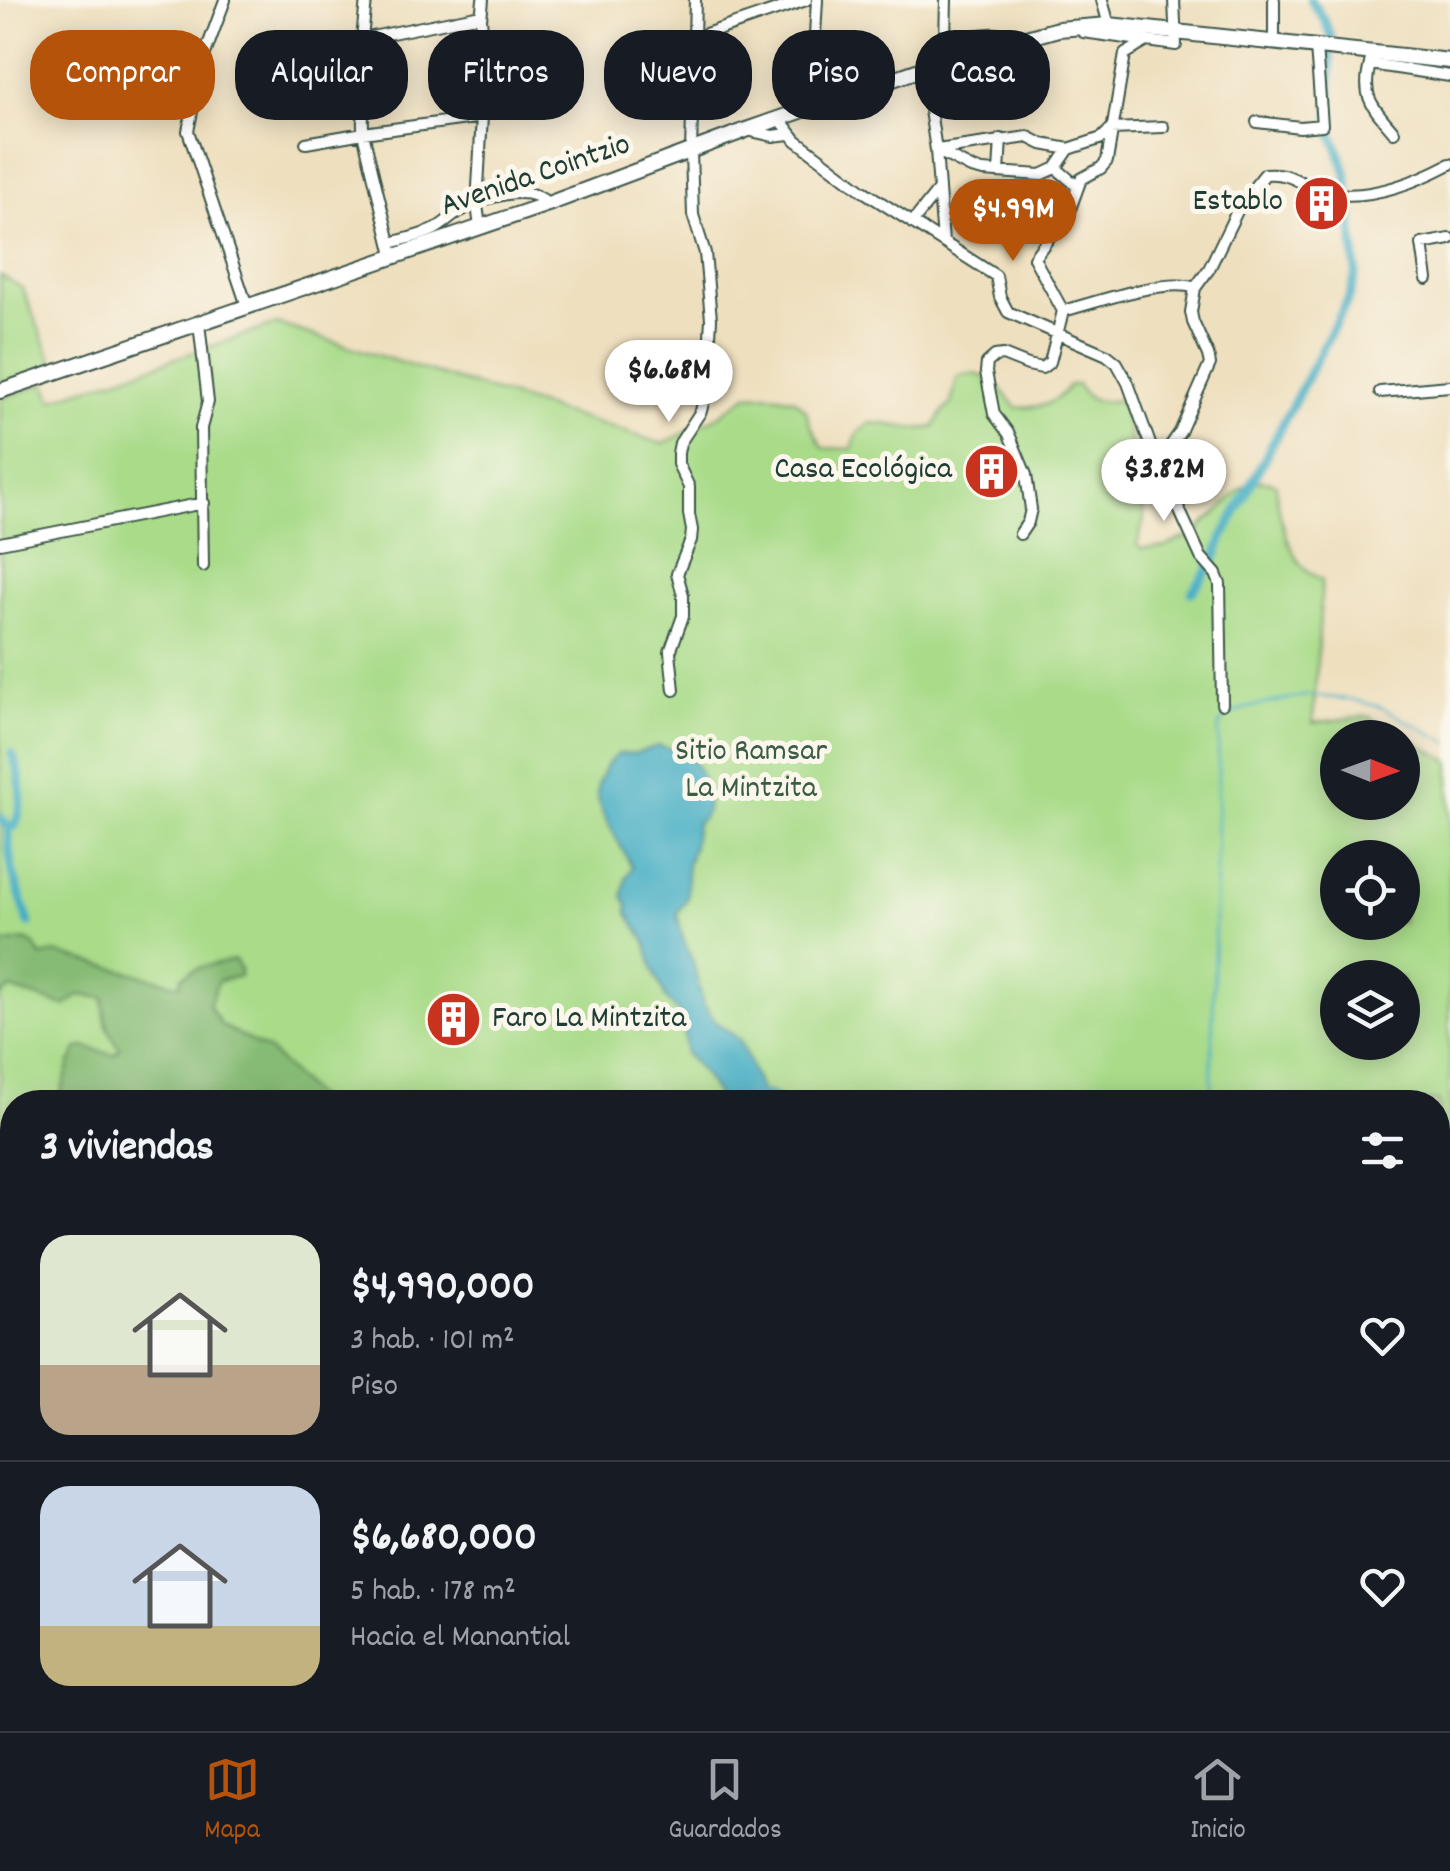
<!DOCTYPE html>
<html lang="es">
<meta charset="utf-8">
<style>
:root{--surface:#171b24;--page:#242831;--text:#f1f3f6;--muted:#9ea1a6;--line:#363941;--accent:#b45309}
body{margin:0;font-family:Dekko,sans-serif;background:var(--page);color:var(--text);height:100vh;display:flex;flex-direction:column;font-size:38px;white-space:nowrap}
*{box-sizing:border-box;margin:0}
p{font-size:32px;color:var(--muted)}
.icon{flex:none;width:55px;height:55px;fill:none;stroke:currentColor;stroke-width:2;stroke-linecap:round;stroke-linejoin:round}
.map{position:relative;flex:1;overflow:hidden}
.panel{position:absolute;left:0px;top:1090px;width:1450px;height:642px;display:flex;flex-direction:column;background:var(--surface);border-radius:40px 40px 0 0;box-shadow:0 5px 25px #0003}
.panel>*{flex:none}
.hud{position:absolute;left:30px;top:30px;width:1390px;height:90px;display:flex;gap:20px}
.needle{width:65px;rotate:91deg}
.buttons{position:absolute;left:1320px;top:720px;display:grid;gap:20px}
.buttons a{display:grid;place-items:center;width:100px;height:100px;border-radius:50%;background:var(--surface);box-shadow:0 5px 25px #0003;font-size:50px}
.price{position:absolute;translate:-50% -85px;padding:0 22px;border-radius:35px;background:#fff;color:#222;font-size:32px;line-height:65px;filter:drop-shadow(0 2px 5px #0008)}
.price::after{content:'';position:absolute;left:50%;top:60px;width:30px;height:22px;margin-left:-15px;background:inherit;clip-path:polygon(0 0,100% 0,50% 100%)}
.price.current{background:var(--accent);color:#fff}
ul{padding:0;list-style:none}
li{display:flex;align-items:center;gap:30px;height:250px;padding:0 40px}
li+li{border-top:2px solid var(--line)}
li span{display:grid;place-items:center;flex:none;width:280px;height:200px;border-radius:30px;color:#555}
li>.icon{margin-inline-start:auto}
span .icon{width:120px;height:120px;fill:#fffc;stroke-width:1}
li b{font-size:42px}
h2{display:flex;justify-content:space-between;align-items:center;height:120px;padding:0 40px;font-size:42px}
.chip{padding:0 35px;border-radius:40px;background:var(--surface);box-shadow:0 5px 25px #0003;font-size:35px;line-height:90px}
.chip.current{background:var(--accent);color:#fff}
.tabs{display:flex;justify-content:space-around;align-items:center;height:140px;border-top:2px solid var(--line);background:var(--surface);font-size:28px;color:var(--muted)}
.tabs a{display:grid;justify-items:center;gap:5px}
.tabs .current{color:var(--accent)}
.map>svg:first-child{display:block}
</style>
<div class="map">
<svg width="1450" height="1731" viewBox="0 0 1450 1731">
<rect width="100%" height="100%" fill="#fbf7ec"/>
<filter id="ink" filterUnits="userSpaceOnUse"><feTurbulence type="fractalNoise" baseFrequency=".01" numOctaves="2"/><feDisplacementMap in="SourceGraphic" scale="20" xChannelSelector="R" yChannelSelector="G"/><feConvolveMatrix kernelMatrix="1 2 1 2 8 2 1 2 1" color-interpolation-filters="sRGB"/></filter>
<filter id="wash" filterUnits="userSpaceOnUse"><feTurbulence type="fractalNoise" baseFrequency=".0048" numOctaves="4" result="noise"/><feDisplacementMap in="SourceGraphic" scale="40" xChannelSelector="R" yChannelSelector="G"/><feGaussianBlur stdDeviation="2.25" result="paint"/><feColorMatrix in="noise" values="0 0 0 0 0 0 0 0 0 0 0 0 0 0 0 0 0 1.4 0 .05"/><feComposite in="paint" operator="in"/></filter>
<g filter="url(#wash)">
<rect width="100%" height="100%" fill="#eedfbe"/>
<path fill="#a9db89" stroke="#648c5e" stroke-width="2.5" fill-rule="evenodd" d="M0,275L22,288L54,365L0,384Z
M277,324L663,444L720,415L747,395L769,394L794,399L806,410L809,422L823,448L852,449L857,434L870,423C892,423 912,432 934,427L942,413L951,404L957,378C982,364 1002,390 1017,408C1042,407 1054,406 1069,385H1077C1090,404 1098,403 1120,400L1141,480L1144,520L1137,545L1141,549L1165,547L1181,539L1195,537C1205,519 1211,521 1222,508C1237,491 1253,473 1276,484C1276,507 1289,555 1307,571C1311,574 1317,577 1322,580L1313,723L1367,716L1450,761V1584L1438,1573V1102H12V1720H745L757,1731H0V399L46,383L52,400ZM1338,738H1402V802H1338ZM1338,858H1402V922H1338ZM1338,978H1402V1042H1338Z"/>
<path fill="#86bb75" stroke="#527c54" stroke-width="2.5" d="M25,940L34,944L41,956L55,953L180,985L181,978C197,964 215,965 235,960L240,968V976L218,981L209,1005L221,1025L269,1051L320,1102H58L70,1063L78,1048L85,1047L114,1055L120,1049C108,1032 103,1018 104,998L79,995L65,1006L10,989L0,997V944Z"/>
<path fill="#45aec4" stroke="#32767c" stroke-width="2.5" d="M658,746C668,748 681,750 689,757C700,766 709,796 706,810C704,818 702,819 696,823L693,846L687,864V899L677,913L683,939L693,962L703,1004L716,1022L740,1040L761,1092H769L786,1102H721L703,1074L685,1053L684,1025L681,1016L666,998L655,974L646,942L628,914V905L623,896L626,879L632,867L602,812L597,794L598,784L606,765L618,754L636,753Z
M1438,1445L1450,1458V1525L1438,1513Z"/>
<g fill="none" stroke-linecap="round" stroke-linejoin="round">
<path stroke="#45aec4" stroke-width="2.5" d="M1211,1102L1219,726L1227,715L1246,708L1308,695L1353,700L1380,707L1450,743
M0,1352L12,1353"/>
<path stroke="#45aec4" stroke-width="9" d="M1310,0L1324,19L1331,37
M1192,592L1214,561L1224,535L1350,296L1356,273L1352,218L1346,171L1331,130L1330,52
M0,817L8,826H15C24,802 23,779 12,754
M8,826L9,849L13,874L29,923"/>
</g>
</g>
<g filter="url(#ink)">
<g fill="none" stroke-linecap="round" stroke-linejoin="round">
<defs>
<path id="street" d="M225,0L195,81L193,107L188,131L247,306
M366,0L362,39L363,133L393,255
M817,0L813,70L815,81L830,101
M946,0L945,40L948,60
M1102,0L1109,25
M1083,32L1176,45L1174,0
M694,38L806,0
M945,40C971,36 996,29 1020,39
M1274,42V0
M277,45L285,54L292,57L301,54L311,46L362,39L481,15
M1372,53L1370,64L1450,76
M1370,64C1361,98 1373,107 1394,132
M779,118L796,140L863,191L996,276L1000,297L1008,312L1107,355L1117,363L1128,383L1150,444L1160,461L1179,509L1201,557L1216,574L1220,584L1222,704
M1257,122L1300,127L1322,125L1316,47
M747,130L773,136L789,134
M306,143L363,133L482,117
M936,150L971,168L983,171L1041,175L1056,168L1069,149L1102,138L1111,129L1163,127
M937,150L1028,137L1042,144L1069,149
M1056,168L1077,186
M999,172L1001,139
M912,223L939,189
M480,227L477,205L485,62L481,19L483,0
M943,242L936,150L928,97L934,86L959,72L969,54
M390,243C405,239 421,236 435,229C444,224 452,216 461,211C483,198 528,182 548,204
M1427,279L1422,244L1450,239
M1063,311C1094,303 1167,277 1195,288
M199,323L208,402L201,428L203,566
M1380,392L1450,386
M1160,461L1180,432L1210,364L1208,355L1193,322L1191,312L1195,288L1209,269L1240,205L1265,174C1289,172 1296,181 1316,189C1359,205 1412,184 1450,164
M1020,534L1028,522L1031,509L1026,475L1009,434L994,414L986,372L987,363L995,356L1003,355L1028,365L1042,368L1050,362L1063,311L1034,258L1070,209L1081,179L1101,168L1107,161L1125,54L1147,41
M0,543L204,503
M674,690L670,652L683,616V595L677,574L691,540L692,530L689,514V487L678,464V453L680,443L701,411L707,387L711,319L705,253L693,215L691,152L695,0"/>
<path id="secondary" d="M0,391L548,204L746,130L948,60L1058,29L1109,25L1450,61"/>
</defs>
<use href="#street" stroke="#3e5549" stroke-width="14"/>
<use href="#secondary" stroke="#3e5549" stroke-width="18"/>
<use href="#street" stroke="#fff" stroke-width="10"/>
<use href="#secondary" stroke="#fff" stroke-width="14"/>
</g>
</g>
<defs>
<symbol id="building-disc" viewBox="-11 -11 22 22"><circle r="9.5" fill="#c8321e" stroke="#fbf7ec"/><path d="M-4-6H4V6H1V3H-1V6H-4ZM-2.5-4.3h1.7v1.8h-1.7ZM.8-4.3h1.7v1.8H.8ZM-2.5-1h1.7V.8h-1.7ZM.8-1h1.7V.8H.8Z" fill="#fff"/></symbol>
</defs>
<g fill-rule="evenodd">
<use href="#building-disc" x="1290" y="172" width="63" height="63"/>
<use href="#building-disc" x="960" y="440" width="63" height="63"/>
<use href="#building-disc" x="422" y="988" width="63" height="63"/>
</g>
<g text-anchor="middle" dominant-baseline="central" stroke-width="10" stroke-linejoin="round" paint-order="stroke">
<g font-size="32" fill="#1f3d34" stroke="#fbf7ec">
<text transform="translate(536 177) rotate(-19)">Avenida Cointzio</text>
</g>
<g font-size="32" fill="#1f3d34" stroke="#fbf7ec" text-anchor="end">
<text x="1283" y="203">Establo</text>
<text x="952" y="471">Casa Ecológica</text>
<text x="492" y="1020" text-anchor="start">Faro La Mintzita</text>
</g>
<g font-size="32" fill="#3b5d45" stroke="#fbf7ec">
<text x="751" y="753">Sitio Ramsar<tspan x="751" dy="37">La Mintzita</tspan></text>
</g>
</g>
</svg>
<div class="buttons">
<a><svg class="needle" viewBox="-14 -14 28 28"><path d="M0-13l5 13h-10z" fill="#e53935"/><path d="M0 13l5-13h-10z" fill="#9ea1a6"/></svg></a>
<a><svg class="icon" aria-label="locate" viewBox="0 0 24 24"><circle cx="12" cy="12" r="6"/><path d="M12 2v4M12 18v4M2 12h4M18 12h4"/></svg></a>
<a><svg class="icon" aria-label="layers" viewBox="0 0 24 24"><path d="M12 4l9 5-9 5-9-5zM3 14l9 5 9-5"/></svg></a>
</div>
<b class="price current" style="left:1013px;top:264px">$4.99M</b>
<b class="price" style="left:669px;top:425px">$6.68M</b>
<b class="price" style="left:1164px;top:524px">$3.82M</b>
<div class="hud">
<a class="chip current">Comprar</a>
<a class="chip">Alquilar</a>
<a class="chip">Filtros</a>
<a class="chip">Nuevo</a>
<a class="chip">Piso</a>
<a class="chip">Casa</a>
</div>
<section class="panel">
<h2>3 viviendas<svg class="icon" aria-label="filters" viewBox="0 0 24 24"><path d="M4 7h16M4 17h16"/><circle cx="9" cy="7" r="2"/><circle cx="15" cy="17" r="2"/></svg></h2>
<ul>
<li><span style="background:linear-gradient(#dfe7d0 65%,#b9a48a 0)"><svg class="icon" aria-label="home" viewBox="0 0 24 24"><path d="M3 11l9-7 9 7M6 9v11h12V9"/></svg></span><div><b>$4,990,000</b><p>3 hab. · 101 m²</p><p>Piso</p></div><svg class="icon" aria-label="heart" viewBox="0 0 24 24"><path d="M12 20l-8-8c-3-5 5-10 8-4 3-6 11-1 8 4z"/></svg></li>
<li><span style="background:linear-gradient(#c9d6e8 70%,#c2b280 0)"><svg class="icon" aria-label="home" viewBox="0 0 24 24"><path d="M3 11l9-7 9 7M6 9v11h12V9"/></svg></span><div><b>$6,680,000</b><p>5 hab. · 178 m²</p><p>Hacia el Manantial</p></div><svg class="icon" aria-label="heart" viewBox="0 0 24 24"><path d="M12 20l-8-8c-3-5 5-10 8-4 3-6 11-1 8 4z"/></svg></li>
</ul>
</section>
</div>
<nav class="tabs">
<a class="current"><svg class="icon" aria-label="map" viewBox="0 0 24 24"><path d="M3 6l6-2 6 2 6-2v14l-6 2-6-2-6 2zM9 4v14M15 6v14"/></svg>Mapa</a>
<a><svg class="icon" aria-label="saved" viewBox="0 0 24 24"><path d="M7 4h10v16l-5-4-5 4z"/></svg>Guardados</a>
<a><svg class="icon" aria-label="home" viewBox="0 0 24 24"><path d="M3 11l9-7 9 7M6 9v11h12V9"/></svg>Inicio</a>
</nav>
